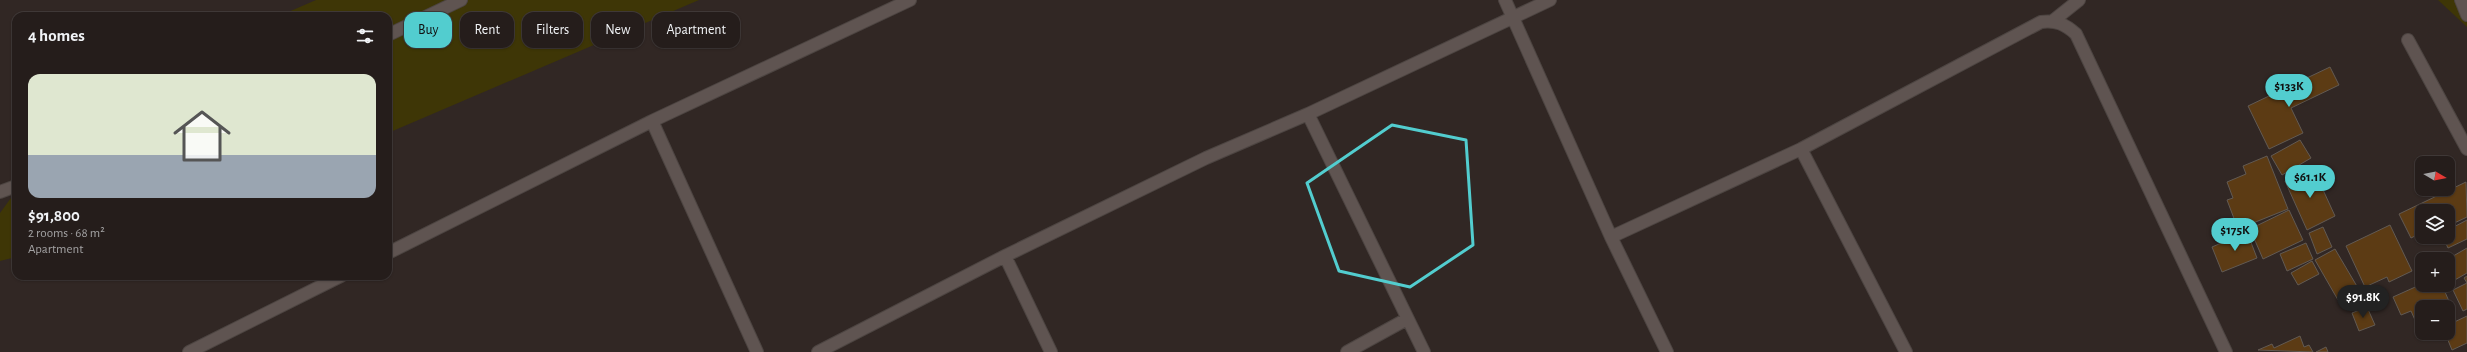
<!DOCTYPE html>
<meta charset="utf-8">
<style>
:root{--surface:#251d1b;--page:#312a28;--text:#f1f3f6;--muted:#a3a2a3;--line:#423b3a;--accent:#52cdcf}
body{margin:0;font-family:"Alegreya Sans",sans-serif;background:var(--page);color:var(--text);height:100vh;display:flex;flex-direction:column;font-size:15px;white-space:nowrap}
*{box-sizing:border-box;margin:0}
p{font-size:13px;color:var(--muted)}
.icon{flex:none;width:22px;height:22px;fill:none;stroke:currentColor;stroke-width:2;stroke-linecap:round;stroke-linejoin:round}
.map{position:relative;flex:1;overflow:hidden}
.details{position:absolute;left:12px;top:12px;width:380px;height:268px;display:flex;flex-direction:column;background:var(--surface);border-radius:12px;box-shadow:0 1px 3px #0004,0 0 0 1px var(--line)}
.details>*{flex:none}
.hud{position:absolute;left:404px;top:12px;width:380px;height:36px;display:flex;gap:8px}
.needle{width:26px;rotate:100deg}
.fabs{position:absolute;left:2415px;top:156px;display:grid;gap:8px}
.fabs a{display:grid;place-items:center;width:40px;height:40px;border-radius:8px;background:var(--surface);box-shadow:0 1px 3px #0004,0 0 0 1px var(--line);font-size:20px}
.price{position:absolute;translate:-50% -34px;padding:0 9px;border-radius:14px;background:var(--accent);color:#111;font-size:13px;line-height:26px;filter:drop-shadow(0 1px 2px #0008)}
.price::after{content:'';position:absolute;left:50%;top:24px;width:12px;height:9px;margin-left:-6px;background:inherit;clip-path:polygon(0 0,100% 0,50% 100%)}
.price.current{background:#222;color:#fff}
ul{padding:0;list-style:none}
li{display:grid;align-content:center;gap:8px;height:212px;padding:0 16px}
li span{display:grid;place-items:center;height:124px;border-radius:12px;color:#555}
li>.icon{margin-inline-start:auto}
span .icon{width:72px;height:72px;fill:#fffc;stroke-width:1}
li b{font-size:17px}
h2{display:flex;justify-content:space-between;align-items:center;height:48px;padding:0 16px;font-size:17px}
.pill{padding:0 14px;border-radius:12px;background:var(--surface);box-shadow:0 1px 3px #0004,0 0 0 1px var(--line);font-size:14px;line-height:36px}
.pill.current{background:var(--accent);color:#111}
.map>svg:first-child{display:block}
</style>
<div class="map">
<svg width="2467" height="352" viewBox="0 0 2467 352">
<rect width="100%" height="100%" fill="#312724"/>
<path fill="#3e3606" d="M316,0H699L388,133V16H279Z
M2438,0H2467V27Z
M16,191V257L0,261V213Z"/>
<path fill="#5c3b14" stroke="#625a53" d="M2330,67L2339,85L2291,108L2303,133L2269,149L2248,106Z
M2300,140L2311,158L2282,175L2271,156Z
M2267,156L2288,209L2238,229L2227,200L2233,198L2227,182L2246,174L2243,166Z
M2313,168L2335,216L2307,230L2285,181Z
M2466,182L2467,217L2448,226V211H2422V237H2426L2422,239L2419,234L2411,238L2399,214Z
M2289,210L2303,240L2263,259L2250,229Z
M2467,220V239L2448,248L2443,237H2448V230Z
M2390,225L2412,271L2389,282L2387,277L2365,287L2346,246Z
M2323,227L2332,247L2317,254L2309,233Z
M2247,232L2257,258L2222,272L2212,247Z
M2306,243L2313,259L2287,271L2280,254Z
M2467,248V273L2453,281L2448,272V259Z
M2335,249L2358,288L2338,300L2315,260Z
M2312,261L2319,274L2298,285L2291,273Z
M2467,276V309L2463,311L2453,290L2467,283L2464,278Z
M2422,284L2442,285L2454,313L2448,316V307H2422V328L2419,329L2411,311L2401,315L2393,297Z
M2367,307L2375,325L2359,331L2352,313Z
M2467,316V343L2452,350L2445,333H2448V325Z
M2300,336L2304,347L2309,345L2313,352L2258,350L2272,344L2274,348Z
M2326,347L2328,352H2316Z"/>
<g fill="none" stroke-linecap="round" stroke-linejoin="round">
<defs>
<path id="street" d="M1505,0L1611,237L1667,352
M2461,0L2467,15
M2054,20L2079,0
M388,35L461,0
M2408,40L2467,149
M1308,114L1424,352
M652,121L757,352
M1801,149L1906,352
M0,192L16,186
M1611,237L1801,149L2041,22C2056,20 2065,24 2076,34L2226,352
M388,253L652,121L910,0
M1005,256L1051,352
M189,352L341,276
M818,352L1005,256L1206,158L1308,114L1550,0
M1347,352L1407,319"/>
</defs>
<use href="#street" stroke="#4d4542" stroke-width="14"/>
<use href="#street" stroke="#5f5451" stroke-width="12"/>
</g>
<path fill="none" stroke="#52cdcf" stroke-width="3" stroke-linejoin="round" d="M1392,125L1466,140L1473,245L1410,287L1339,271L1307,183Z"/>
</svg>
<div class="fabs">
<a><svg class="needle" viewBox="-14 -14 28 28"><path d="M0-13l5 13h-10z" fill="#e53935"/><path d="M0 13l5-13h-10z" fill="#a3a2a3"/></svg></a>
<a><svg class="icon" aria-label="layers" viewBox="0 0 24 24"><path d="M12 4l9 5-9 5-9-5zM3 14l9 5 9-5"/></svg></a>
<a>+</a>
<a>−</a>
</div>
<b class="price" style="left:2289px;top:108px">$133K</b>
<b class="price" style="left:2310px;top:199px">$61.1K</b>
<b class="price" style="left:2235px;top:252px">$175K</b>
<b class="price current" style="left:2363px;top:319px">$91.8K</b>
<div class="hud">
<a class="pill current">Buy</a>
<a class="pill">Rent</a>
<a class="pill">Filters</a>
<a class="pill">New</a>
<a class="pill">Apartment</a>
</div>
<section class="details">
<h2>4 homes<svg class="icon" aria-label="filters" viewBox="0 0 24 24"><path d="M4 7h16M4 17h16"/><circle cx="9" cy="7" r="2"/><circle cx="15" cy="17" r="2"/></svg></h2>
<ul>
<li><span style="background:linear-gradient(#dfe7d0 65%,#9aa5b1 0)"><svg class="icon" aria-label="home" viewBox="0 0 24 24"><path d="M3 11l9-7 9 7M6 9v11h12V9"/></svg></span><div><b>$91,800</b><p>2 rooms · 68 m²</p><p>Apartment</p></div></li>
</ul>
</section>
</div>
